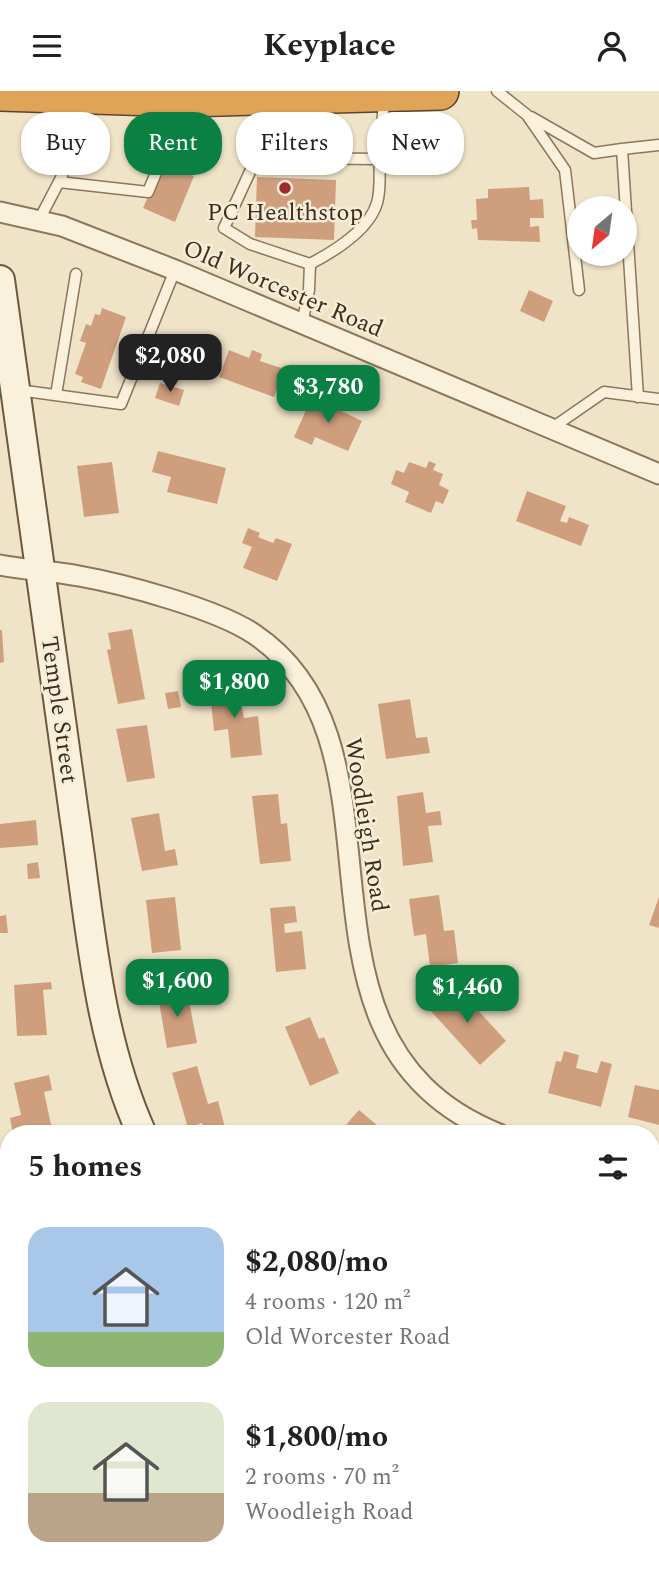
<!DOCTYPE html>
<meta charset="utf-8">
<style>
:root{--surface:#fff;--page:#f6f6f6;--text:#202124;--muted:#757577;--accent:#0b8043}
body{margin:0;font-family:Spectral,serif;background:var(--page);color:var(--text);height:100vh;display:flex;flex-direction:column;font-size:26px;white-space:nowrap}
*{box-sizing:border-box;margin:0}
p{font-size:23px;color:var(--muted)}
.icon{flex:none;width:38px;height:38px;fill:none;stroke:currentColor;stroke-width:2;stroke-linecap:round;stroke-linejoin:round}
.map{position:relative;flex:1;overflow:hidden}
.drawer{position:absolute;left:0px;top:1034px;width:660px;height:450px;display:flex;flex-direction:column;background:var(--surface);border-radius:28px 28px 0 0;box-shadow:0 2px 5px #0004}
.drawer>*{flex:none}
.banner{position:absolute;left:21px;top:21px;width:618px;height:63px;display:flex;gap:14px}
.needle{width:46px;rotate:209deg}
.controls{position:absolute;left:567px;top:105px;display:grid;gap:14px}
.controls a{display:grid;place-items:center;width:70px;height:70px;border-radius:50%;background:var(--surface);box-shadow:0 2px 5px #0004;font-size:35px}
.price{position:absolute;translate:-50% -60px;padding:0 16px;border-radius:14px;background:var(--accent);color:#fff;font-size:23px;line-height:46px;filter:drop-shadow(0 2px 4px #0008)}
.price::after{content:'';position:absolute;left:50%;top:42px;width:21px;height:16px;margin-left:-10px;background:inherit;clip-path:polygon(0 0,100% 0,50% 100%)}
.price.current{background:#222;color:#fff}
ul{padding:0;list-style:none}
li{display:flex;align-items:center;gap:21px;height:175px;padding:0 28px}
li span{display:grid;place-items:center;flex:none;width:196px;height:140px;border-radius:21px;color:#555}
li>.icon{margin-inline-start:auto}
span .icon{width:84px;height:84px;fill:#fffc;stroke-width:1}
li b{font-size:30px}
h2{display:flex;justify-content:space-between;align-items:center;height:84px;padding:0 28px;font-size:30px}
.chip{padding:0 24px;border-radius:28px;background:var(--surface);box-shadow:0 2px 5px #0004;font-size:24px;line-height:63px}
.chip.current{background:var(--accent);color:#fff}
header{display:flex;justify-content:space-between;align-items:center;height:91px;padding:0 28px;background:var(--surface);font-size:32px;font-weight:700}
.map>svg:first-child{display:block}
</style>
<header><svg class="icon" aria-label="menu" viewBox="0 0 24 24"><path d="M4 6h16M4 12h16M4 18h16"/></svg>Keyplace<svg class="icon" aria-label="person" viewBox="0 0 24 24"><circle cx="12" cy="8" r="4"/><path d="M4 21q1-7 8-7t8 7"/></svg></header>
<div class="map">
<svg width="659" height="1483" viewBox="0 0 659 1483">
<rect width="100%" height="100%" fill="#f0e4c8"/>
<path fill="#c9cf9b" d="M63,1475H252L254,1483H56Z"/>
<path fill="#cf9f7d" d="M163,72L194,85L175,131L143,117Z
M257,86L336,89L334,149L255,146Z
M529,96L530,109L543,108L544,127H530V136L539,135L540,151L478,149L477,137L472,138L471,129H477L476,108L488,107V98Z
M529,199L553,210L544,231L520,220Z
M102,217L126,226L101,298L81,291L83,286L75,283L86,252L80,250L86,233L91,235L95,223L100,224Z
M229,259L249,267L252,259L262,263L260,270L284,278L274,306L219,286Z
M160,292L184,299L179,315L155,307Z
M312,306L362,330L348,360L315,346L312,354L294,346Z
M158,360L226,377L217,413L167,401L171,386L152,381Z
M429,370L436,373L433,379L443,383L439,394L449,399L443,413L436,410L431,422L405,411L409,401L391,393L396,379L404,382L409,371L426,377Z
M112,371L119,422L84,426L77,375Z
M527,400L566,415L560,430L567,432L569,426L589,434L581,455L516,430Z
M248,437L260,442L258,446L273,452L276,447L292,453L277,490L243,477L252,456L242,452Z
M132,538L145,608L118,613L107,559L111,558L108,542Z
M0,539H2L4,571L0,572Z
M236,588L244,627L258,625L262,664L231,667L228,638L214,640L209,591Z
M178,600L181,616L168,618L165,602Z
M410,608L416,647L427,646L430,662L386,668L378,613Z
M147,634L155,687L127,691L116,638Z
M423,701L426,722L440,720L442,734L428,735L433,771L403,775L397,705Z
M278,703L281,733L287,732L291,770L260,773L252,705Z
M159,722L165,760L175,758L178,774L142,780L131,727Z
M36,729L38,754L0,757V733Z
M38,771L40,787L28,788L27,773Z
M439,804L444,840L454,839L458,872L430,876L426,843L414,845L409,808Z
M175,806L181,859L152,862L146,809Z
M659,806V837L649,834Z
M295,815L297,831L284,833L285,842L302,840L306,878L276,881L270,817Z
M6,824L8,842H0V825Z
M51,891L52,898L43,899L47,944L17,945L14,894Z
M455,894L506,950L480,974L429,918Z
M187,899L197,952L167,957L158,905Z
M310,926L319,948L324,946L339,982L310,995L285,936Z
M564,960L579,964L576,977L597,982L601,970L612,973L601,1016L548,1002L556,970L561,971Z
M197,975L208,1013L218,1010L226,1040L205,1043L202,1032L188,1037L172,982Z
M49,984L52,999L44,1001L53,1043H13L10,1027L21,1024L14,992Z
M635,994L659,999V1034L628,1026Z
M359,1019L384,1040L382,1043H338Z
M486,1475H498L500,1481L524,1475H542L544,1483H487Z"/>
<g fill="none" stroke-linecap="round" stroke-linejoin="round">
<defs>
<path id="lane" d="M497,0L527,24L565,79L579,199
M273,11L274,67L380,68L384,8
M531,26L594,62L622,58
M274,67L254,72L224,137L250,153L310,173L309,199L302,233
M59,91L148,101L184,14
M39,129L62,85V9
M310,173C333,161 369,139 377,112C381,99 379,82 380,68
M18,299L121,313L175,179
M56,304L76,183
M638,306L622,58L659,54
M552,337L604,301L659,308"/>
<path id="street" d="M0,121L62,135L175,179L659,383
M0,474C26,479 53,480 79,485C124,493 217,518 254,543C425,658 264,949 499,1043
M651,1087L659,1089
M651,1218L659,1187"/>
<path id="secondary" d="M0,189C23,367 48,545 74,723C90,830 97,944 142,1043
M316,1475L318,1483"/>
<path id="highway" d="M0,1L186,7L440,0"/>
</defs>
<use href="#lane" stroke="#8d765c" stroke-width="13"/>
<use href="#street" stroke="#8d765c" stroke-width="23"/>
<use href="#secondary" stroke="#6f573f" stroke-width="32"/>
<use href="#highway" stroke="#5b4430" stroke-width="40"/>
<use href="#lane" stroke="#faf1dc" stroke-width="10"/>
<use href="#street" stroke="#faf1dc" stroke-width="19"/>
<use href="#secondary" stroke="#faf1dc" stroke-width="28"/>
<use href="#highway" stroke="#e0a458" stroke-width="37"/>
</g>
<circle fill="#9e2a2b" stroke="#f7eed8" stroke-width="2.5" cx="285" cy="97" r="7"/>
<g text-anchor="middle" dominant-baseline="central" stroke-width="5" stroke-linejoin="round" paint-order="stroke">
<g font-size="24" fill="#3d2e20" stroke="#f7eed8">
<text x="285" y="122">PC Healthstop</text>
</g>
<g font-size="24" fill="#3d2e20" stroke="#f7eed8">
<text transform="translate(283 198) rotate(23)">Old Worcester Road</text>
<text transform="translate(59 619) rotate(82)">Temple Street</text>
<text transform="translate(366 734) rotate(81)">Woodleigh Road</text>
</g>
</g>
</svg>
<div class="controls">
<a><svg class="needle" viewBox="-14 -14 28 28"><path d="M0-13l5 13h-10z" fill="#e53935"/><path d="M0 13l5-13h-10z" fill="#757577"/></svg></a>
</div>
<b class="price current" style="left:170px;top:303px">$2,080</b>
<b class="price" style="left:328px;top:334px">$3,780</b>
<b class="price" style="left:234px;top:629px">$1,800</b>
<b class="price" style="left:177px;top:928px">$1,600</b>
<b class="price" style="left:467px;top:934px">$1,460</b>
<div class="banner">
<a class="chip">Buy</a>
<a class="chip current">Rent</a>
<a class="chip">Filters</a>
<a class="chip">New</a>
</div>
<section class="drawer">
<h2>5 homes<svg class="icon" aria-label="filters" viewBox="0 0 24 24"><path d="M4 7h16M4 17h16"/><circle cx="9" cy="7" r="2"/><circle cx="15" cy="17" r="2"/></svg></h2>
<ul>
<li><span style="background:linear-gradient(#a9c7e8 75%,#8fb573 0)"><svg class="icon" aria-label="home" viewBox="0 0 24 24"><path d="M3 11l9-7 9 7M6 9v11h12V9"/></svg></span><div><b>$2,080/mo</b><p>4 rooms · 120 m²</p><p>Old Worcester Road</p></div></li>
<li><span style="background:linear-gradient(#dfe7d0 65%,#b9a48a 0)"><svg class="icon" aria-label="home" viewBox="0 0 24 24"><path d="M3 11l9-7 9 7M6 9v11h12V9"/></svg></span><div><b>$1,800/mo</b><p>2 rooms · 70 m²</p><p>Woodleigh Road</p></div></li>
</ul>
</section>
</div>
